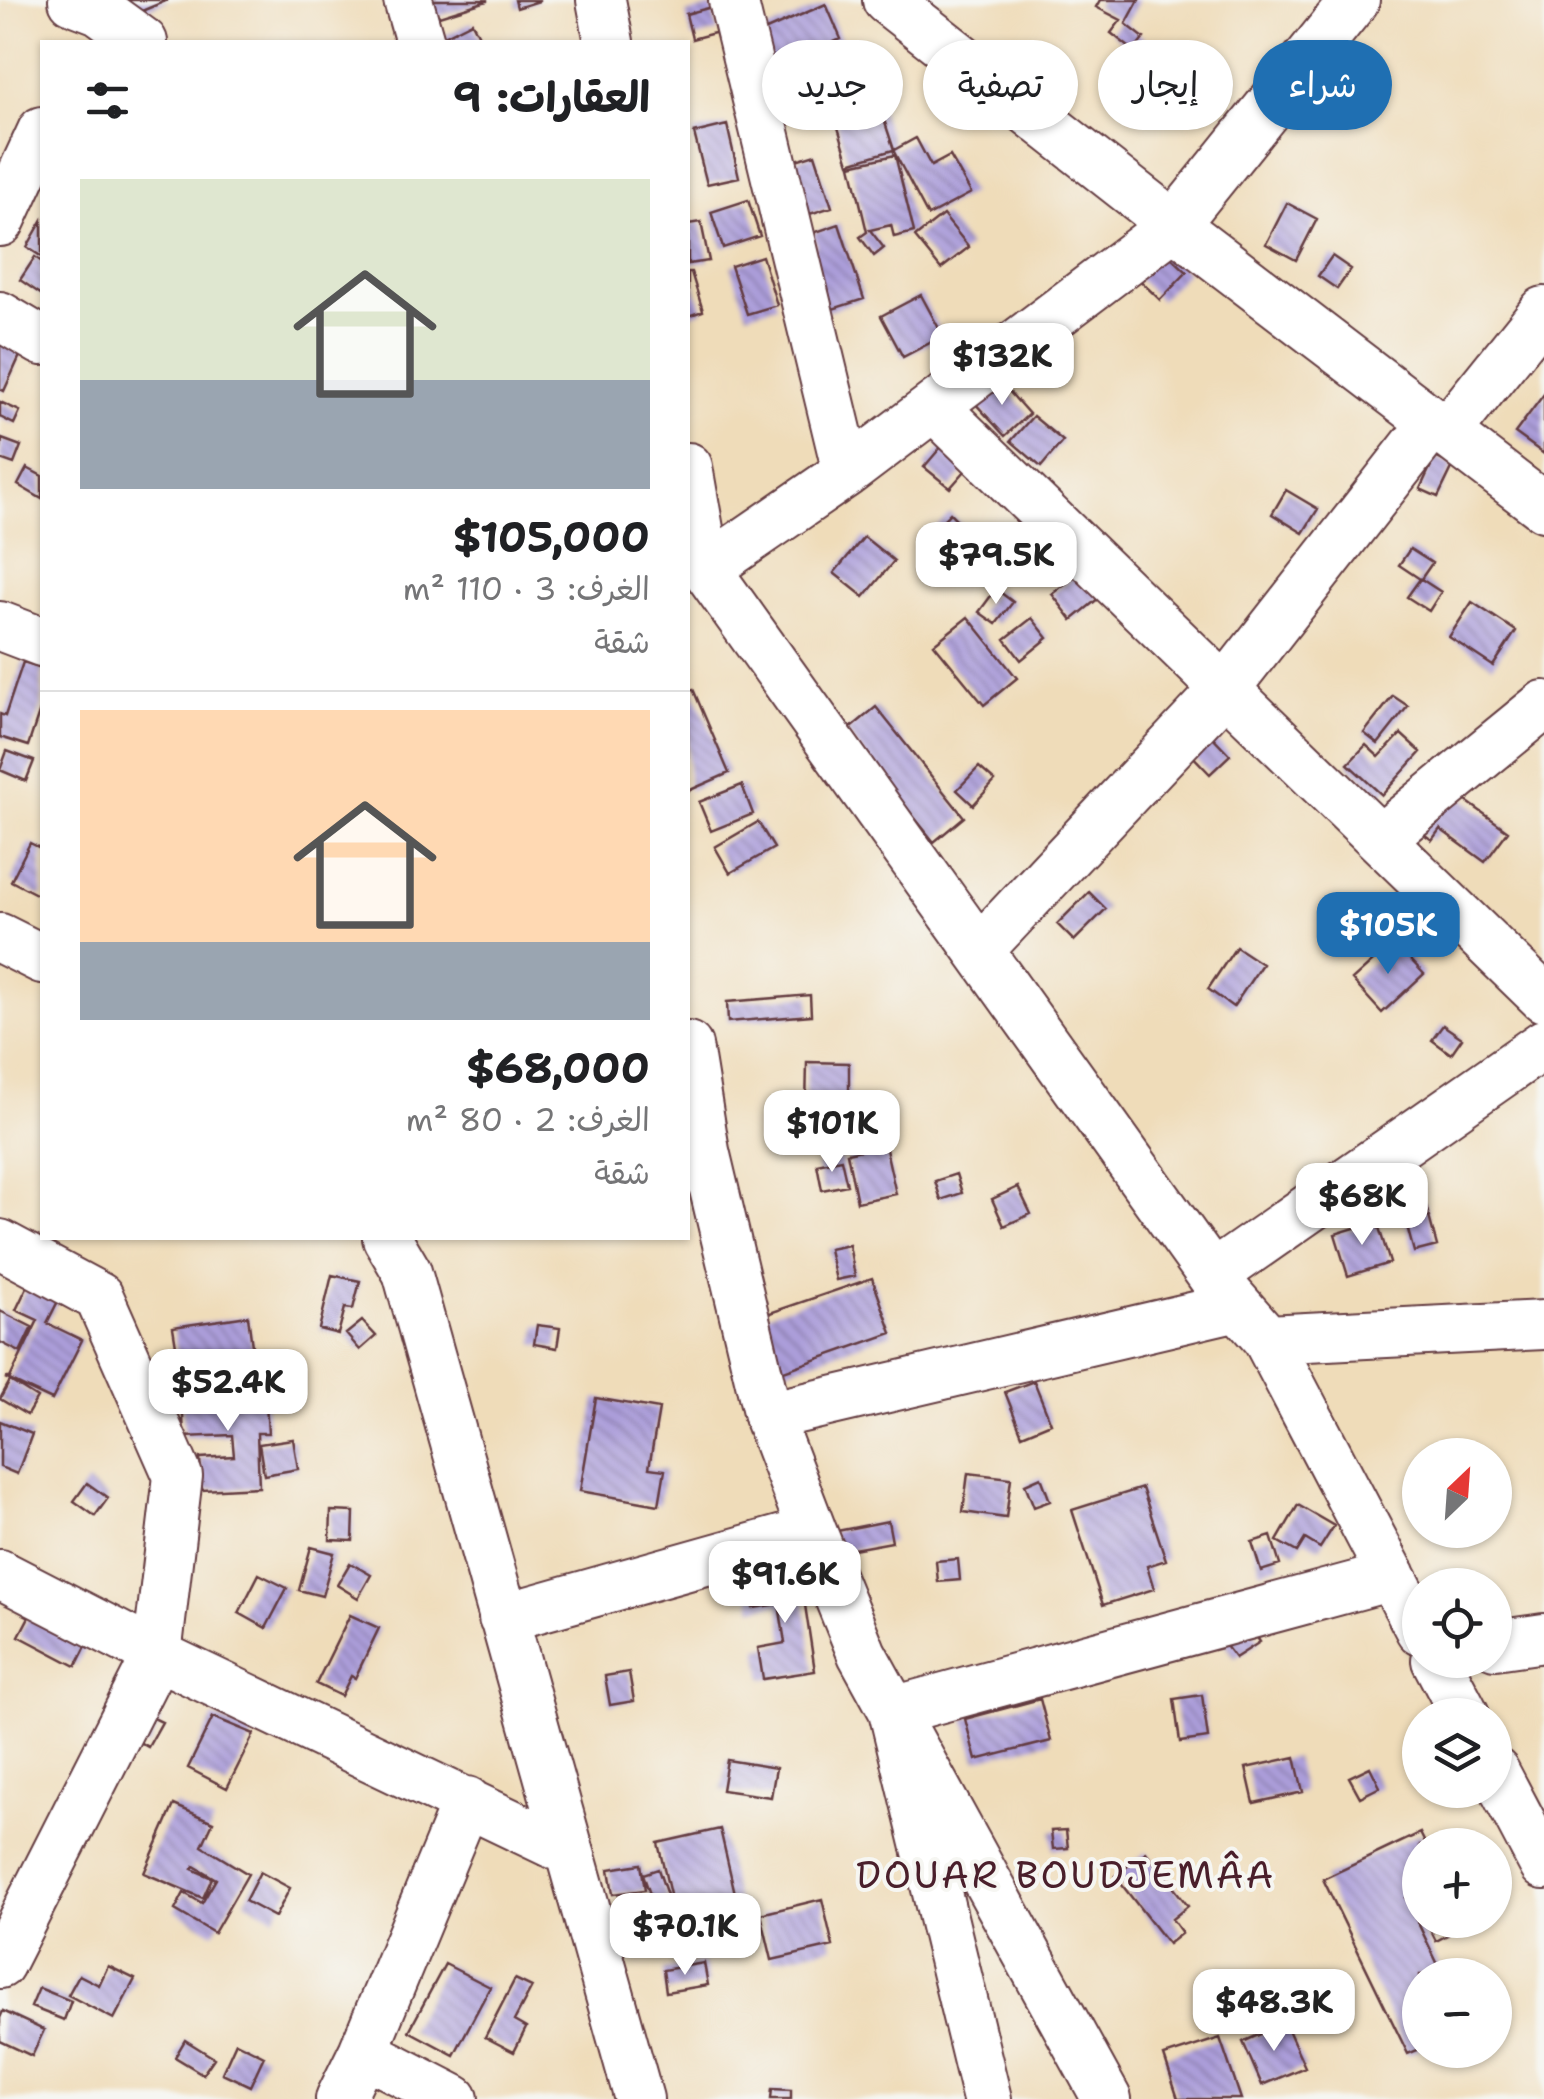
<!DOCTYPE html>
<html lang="ar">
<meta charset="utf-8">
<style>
:root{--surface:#fff;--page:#f2f2f2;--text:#202124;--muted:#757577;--line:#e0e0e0;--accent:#1f6fb2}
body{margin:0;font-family:"Shantell Sans","Playpen Sans Arabic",sans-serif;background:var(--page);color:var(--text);direction:rtl;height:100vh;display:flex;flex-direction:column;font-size:38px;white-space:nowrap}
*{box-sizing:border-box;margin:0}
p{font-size:32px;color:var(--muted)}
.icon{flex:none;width:55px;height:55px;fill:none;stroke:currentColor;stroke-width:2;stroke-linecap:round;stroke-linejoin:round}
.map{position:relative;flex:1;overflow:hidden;direction:ltr}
.drawer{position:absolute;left:40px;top:40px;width:650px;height:1200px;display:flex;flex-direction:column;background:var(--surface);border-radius:0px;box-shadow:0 2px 8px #0004;direction:rtl}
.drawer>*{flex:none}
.banner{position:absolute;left:720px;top:40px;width:672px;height:90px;direction:rtl;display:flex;gap:20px}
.needle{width:65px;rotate:25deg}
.buttons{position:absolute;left:1402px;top:1438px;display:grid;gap:20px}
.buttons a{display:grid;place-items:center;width:110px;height:110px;border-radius:50%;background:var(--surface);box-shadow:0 2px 8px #0004;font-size:50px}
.price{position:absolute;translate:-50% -85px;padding:0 22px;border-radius:20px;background:#fff;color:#222;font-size:32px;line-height:65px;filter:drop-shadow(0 2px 5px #0008)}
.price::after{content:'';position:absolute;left:50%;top:60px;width:30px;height:22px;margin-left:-15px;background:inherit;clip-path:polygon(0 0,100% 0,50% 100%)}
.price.on{background:var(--accent);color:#fff}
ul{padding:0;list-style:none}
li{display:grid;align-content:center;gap:20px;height:530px;padding:0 40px}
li+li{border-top:2px solid var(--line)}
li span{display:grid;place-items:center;height:310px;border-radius:0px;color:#555}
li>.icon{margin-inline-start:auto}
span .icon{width:180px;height:180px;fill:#fffc;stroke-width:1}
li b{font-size:42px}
h2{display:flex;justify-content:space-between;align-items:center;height:120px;padding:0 40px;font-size:42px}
.pill{padding:0 35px;border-radius:45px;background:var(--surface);box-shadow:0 2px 8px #0004;font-size:35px;line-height:90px}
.pill.on{background:var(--accent);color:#fff}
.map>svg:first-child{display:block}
</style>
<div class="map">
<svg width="1544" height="2099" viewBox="0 0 1544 2099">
<defs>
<pattern id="building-back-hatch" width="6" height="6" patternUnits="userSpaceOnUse" patternTransform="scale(2.5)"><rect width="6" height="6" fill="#ac9eda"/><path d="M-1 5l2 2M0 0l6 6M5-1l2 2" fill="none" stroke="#8e80b1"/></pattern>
</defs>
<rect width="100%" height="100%" fill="#f6f6f2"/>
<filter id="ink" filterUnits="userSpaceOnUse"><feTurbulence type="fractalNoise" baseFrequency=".01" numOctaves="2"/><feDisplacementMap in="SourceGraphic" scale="20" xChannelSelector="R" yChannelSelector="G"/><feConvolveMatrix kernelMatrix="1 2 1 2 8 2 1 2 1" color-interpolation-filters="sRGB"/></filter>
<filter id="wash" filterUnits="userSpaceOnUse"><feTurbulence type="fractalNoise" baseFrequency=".0048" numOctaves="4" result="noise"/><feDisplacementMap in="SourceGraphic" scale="40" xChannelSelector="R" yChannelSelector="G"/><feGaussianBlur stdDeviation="2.25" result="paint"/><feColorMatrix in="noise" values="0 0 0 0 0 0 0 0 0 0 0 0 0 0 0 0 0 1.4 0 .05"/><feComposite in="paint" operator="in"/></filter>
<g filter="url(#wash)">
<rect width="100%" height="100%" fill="#efdcb9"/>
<g id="blocks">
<path fill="url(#building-back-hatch)" d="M123,0H168L130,16Z
M413,0H487V1L420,22Z
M515,0H539V1L517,8Z
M1100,0H1139L1126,24L1144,38L1134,51L1111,33L1121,20L1096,7Z
M826,4L841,39L772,69L757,34Z
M712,7L718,32L692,39L686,14Z
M472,22L482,42H432Z
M861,50L894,150L916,138L931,166L950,156L971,193L928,216L893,150L849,163L818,62Z
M802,77L817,98L801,109L787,89Z
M727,125L739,177L707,184L694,133Z
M815,154L832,207L797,218L780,165Z
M895,155L914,232L894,237L891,225L870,230L884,248L874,256L860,237L867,232L851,165Z
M748,200L760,236L723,248L711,212Z
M1287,203L1317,219L1296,260L1266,244Z
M943,215L969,247L941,269L915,237Z
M42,221V257L27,247Z
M701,222L709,261L688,264V224Z
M839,224L864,299L814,315L793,254L817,246L813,233Z
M1150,237L1187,272L1160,300L1124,265Z
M762,256L777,305L747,314L731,266Z
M1332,256L1351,269L1337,289L1318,276Z
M35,257L42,262V295L20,280Z
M688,272H691L703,311L688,316Z
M921,295L943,336L903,357L881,316Z
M0,338L23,349L4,391L0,389Z
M999,380L1029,414L1005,436L974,402Z
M1544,394V454L1515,433Z
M0,402L20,411L14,424L0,417Z
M1033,416L1063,441L1041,467L1011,441Z
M954,432L980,454L950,488L924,467Z
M2,439L21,446L14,464L0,459Z
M1435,457L1453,466L1438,497L1420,489Z
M27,468L42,476V499L18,485Z
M1286,490L1318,509L1303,533L1272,514Z
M950,513L970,533L942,560L923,540Z
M864,537L894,561L864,597L834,573Z
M1410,549L1432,563L1421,579L1441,592L1429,611L1407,597L1420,579L1399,565Z
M1085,568L1105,593L1072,620L1052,594Z
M996,589L1013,602L996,624L979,612Z
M1472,602L1516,631L1493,666L1449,637Z
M968,617L1017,678L984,705L934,644Z
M1032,618L1048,638L1021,660L1005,639Z
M23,662L42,668V704L28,746L0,737V714L5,716Z
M693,689L729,773L688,791V691Z
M1393,696L1408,706L1378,744L1364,733Z
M876,707L964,817L934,842L846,732Z
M1207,731L1230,755L1210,774L1187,750Z
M1401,734L1421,752L1382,795L1348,764L1366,745L1379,757Z
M7,751L34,761L26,781L0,770Z
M979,767L995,781L973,805L957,790Z
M1437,780L1508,831L1485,862L1440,829L1432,840L1407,822Z
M742,785L753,814L711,831L699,802Z
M758,822L774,848L730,873L715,847Z
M30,843L42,849V897L11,881Z
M1089,892L1106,909L1074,941L1057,924Z
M1394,942L1424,974L1382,1013L1352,980Z
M1236,947L1262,964L1233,1007L1208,989Z
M810,995L811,1015L728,1022L727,1002Z
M1443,1025L1462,1038L1451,1054L1432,1040Z
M807,1062L849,1063V1108L806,1107Z
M885,1145L896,1194L857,1202L847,1153Z
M841,1159L847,1185L822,1190L817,1164Z
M956,1174L962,1193L941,1200L935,1181Z
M1018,1187L1031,1214L1004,1226L992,1199Z
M1425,1202L1437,1246L1414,1252L1402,1208Z
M1377,1221L1390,1263L1348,1276L1335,1234Z
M849,1245L855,1276L836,1280L829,1249Z
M332,1275L360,1281L353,1309L345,1308L338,1334L319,1329Z
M872,1278L892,1333L781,1372L761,1316Z
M29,1283L60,1297L47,1323L82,1340L52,1400L5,1378H10L38,1320L16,1310Z
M0,1311L32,1327L20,1352L0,1342Z
M248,1316L254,1361L180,1371L173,1327Z
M362,1321L376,1336L360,1350L346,1334Z
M537,1325L560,1328L557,1348L534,1344Z
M10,1381L37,1398L27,1415L0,1399Z
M1034,1381L1051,1423L1022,1435L1005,1392Z
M265,1389L268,1433H257L259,1487L202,1490L200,1458L234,1456L232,1435L184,1437L182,1394Z
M596,1398L659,1409L649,1468L665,1470L659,1505L580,1491Z
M0,1421L32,1434L17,1474L0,1467Z
M293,1439L298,1469L264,1475L259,1444Z
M968,1473L1011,1478L1006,1518L963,1512Z
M1041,1477L1050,1501L1034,1507L1025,1484Z
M87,1483L108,1498L95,1516L74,1501Z
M1142,1488L1166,1560L1147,1566L1154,1589L1103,1605L1072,1510Z
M1298,1505L1334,1526L1320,1548L1305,1539L1297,1552L1277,1541Z
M331,1511L354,1512L353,1541L330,1540Z
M888,1521L892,1542L837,1552L832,1532Z
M1271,1536L1280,1565L1261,1571L1252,1542Z
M311,1547L334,1553L322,1596L299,1590Z
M958,1559L960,1580L938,1582L936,1561Z
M350,1563L371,1575L358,1598L337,1585Z
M800,1572L815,1671L763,1679L758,1648L785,1643L779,1604L753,1608L748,1580Z
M259,1574L287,1588L266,1628L239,1613Z
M31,1613L88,1642L76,1666L19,1636Z
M350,1615L379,1628L355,1678L351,1676L341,1696L316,1684Z
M1244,1618L1260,1642L1235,1658L1218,1635Z
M629,1672L634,1701L610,1705L605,1676Z
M1202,1695L1208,1738L1180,1742L1174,1699Z
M1040,1699L1051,1741L976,1760L965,1719Z
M145,1714L162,1722L148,1747L132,1738Z
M213,1717L254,1734L227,1788L188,1768Z
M1295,1757L1303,1792L1254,1803L1246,1768Z
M727,1760L776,1768L771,1797L722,1790Z
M1370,1767L1380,1787L1360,1797L1349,1777Z
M174,1805L213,1822L202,1846L248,1874L214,1933L175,1910L184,1893L202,1903L216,1879L194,1866L192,1869L212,1878L203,1898L144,1873Z
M720,1829L737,1902L675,1916L658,1843Z
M1066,1830L1068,1848L1053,1849L1051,1831Z
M1420,1833L1426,1845H1420V1891L1406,1898L1443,1975H1420V2049L1408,2054L1323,1879Z
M1146,1852L1188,1906L1172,1919L1182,1933L1168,1944L1115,1876Z
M641,1864L645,1890L613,1894L609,1869Z
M658,1869L668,1898L653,1903L643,1874Z
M260,1872L290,1888L275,1917L245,1901Z
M822,1899L833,1946L772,1960L761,1914Z
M1429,1920H1464L1466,1925L1436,1941L1426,1921Z
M704,1963L708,1985L666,1992L663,1970Z
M445,1964L490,1987L454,2055L409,2031Z
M108,1966L135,1979L114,2019L68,1995L79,1975L99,1985Z
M515,1979L532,1987L514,2021L526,2028L514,2052L485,2037Z
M39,1988L71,2001L64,2020L31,2007Z
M3,2011L44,2030L32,2056L0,2041V2018Z
M1285,2023L1305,2067L1262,2085L1243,2042Z
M1220,2038L1241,2099H1178L1164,2056Z
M185,2040L214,2058L203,2074L175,2057Z
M236,2042L264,2056L250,2086L222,2073Z
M772,2089L791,2090V2099H771Z"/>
</g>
</g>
<g filter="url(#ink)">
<use href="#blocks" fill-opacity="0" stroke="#633b40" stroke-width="2.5"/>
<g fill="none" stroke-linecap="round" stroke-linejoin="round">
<defs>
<path id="minor" d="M73,0L99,10L143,42
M408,0L420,42
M601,0L609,42
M733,0L847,472
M887,0L1174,225L1544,507
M0,222L42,131
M0,316L42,341
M934,407L1544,998
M1446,433L1544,311
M688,467L706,569L1212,1276L1267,1339L1420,1630
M706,569L847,472L1174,225L1355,0
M0,626L42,642
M1380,839L1544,705
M0,938L42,959
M979,950L1225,689L1433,423
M688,1046L705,1151L768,1416L812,1531L862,1654L1107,2099
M387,1238L407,1272L639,2099
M0,1244L99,1297L178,1476L157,1655L0,1964
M1212,1276L1544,1044
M1267,1339L1544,1325
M768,1416L1238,1306
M0,1574L157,1655L568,1851
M503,1618L812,1531
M1495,1645L1544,1638
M1436,1660L1465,1715
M1495,1772L1544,1865
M363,2052L454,2099
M340,2099L363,2052L467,1801
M987,2099L893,1711L1392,1576"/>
</defs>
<use href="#minor" stroke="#633b40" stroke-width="52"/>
<use href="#minor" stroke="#fff" stroke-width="48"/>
</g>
</g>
<g text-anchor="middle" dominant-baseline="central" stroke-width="8" stroke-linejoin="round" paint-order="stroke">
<g font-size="38" letter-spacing="2.5" fill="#4a1f2b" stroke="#f6f6f2">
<text x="1066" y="1874">DOUAR BOUDJEMÂA</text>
</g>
</g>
</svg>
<div class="buttons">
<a><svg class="needle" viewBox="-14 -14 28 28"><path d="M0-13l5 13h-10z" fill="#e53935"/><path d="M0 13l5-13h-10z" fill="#757577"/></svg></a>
<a><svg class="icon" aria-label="locate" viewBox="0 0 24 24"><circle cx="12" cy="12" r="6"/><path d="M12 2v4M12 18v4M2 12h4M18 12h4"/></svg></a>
<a><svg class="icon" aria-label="layers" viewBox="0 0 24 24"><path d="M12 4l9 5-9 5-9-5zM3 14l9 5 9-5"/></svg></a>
<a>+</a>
<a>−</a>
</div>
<b class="price" style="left:1002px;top:408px">$132K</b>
<b class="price" style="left:996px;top:607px">$79.5K</b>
<b class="price on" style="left:1388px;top:977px">$105K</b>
<b class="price" style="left:832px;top:1175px">$101K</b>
<b class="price" style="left:1362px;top:1248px">$68K</b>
<b class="price" style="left:228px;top:1434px">$52.4K</b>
<b class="price" style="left:785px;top:1626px">$91.6K</b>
<b class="price" style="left:685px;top:1978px">$70.1K</b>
<b class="price" style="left:1274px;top:2054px">$48.3K</b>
<div class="banner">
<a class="pill on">شراء</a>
<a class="pill">إيجار</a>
<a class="pill">تصفية</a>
<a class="pill">جديد</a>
</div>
<section class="drawer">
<h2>العقارات: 9<svg class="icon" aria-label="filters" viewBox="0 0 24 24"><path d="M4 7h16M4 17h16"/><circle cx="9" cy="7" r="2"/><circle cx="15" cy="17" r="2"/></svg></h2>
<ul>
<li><span style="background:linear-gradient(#dfe7d0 65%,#9aa5b1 0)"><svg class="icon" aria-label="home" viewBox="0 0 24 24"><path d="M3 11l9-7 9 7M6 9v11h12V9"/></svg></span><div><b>$105,000</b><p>الغرف: 3 · 110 m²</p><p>شقة</p></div></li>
<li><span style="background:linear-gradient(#ffd9b3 75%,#9aa5b1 0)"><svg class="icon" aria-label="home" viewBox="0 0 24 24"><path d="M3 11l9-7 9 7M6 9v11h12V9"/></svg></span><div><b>$68,000</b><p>الغرف: 2 · 80 m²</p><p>شقة</p></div></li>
</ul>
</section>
</div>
